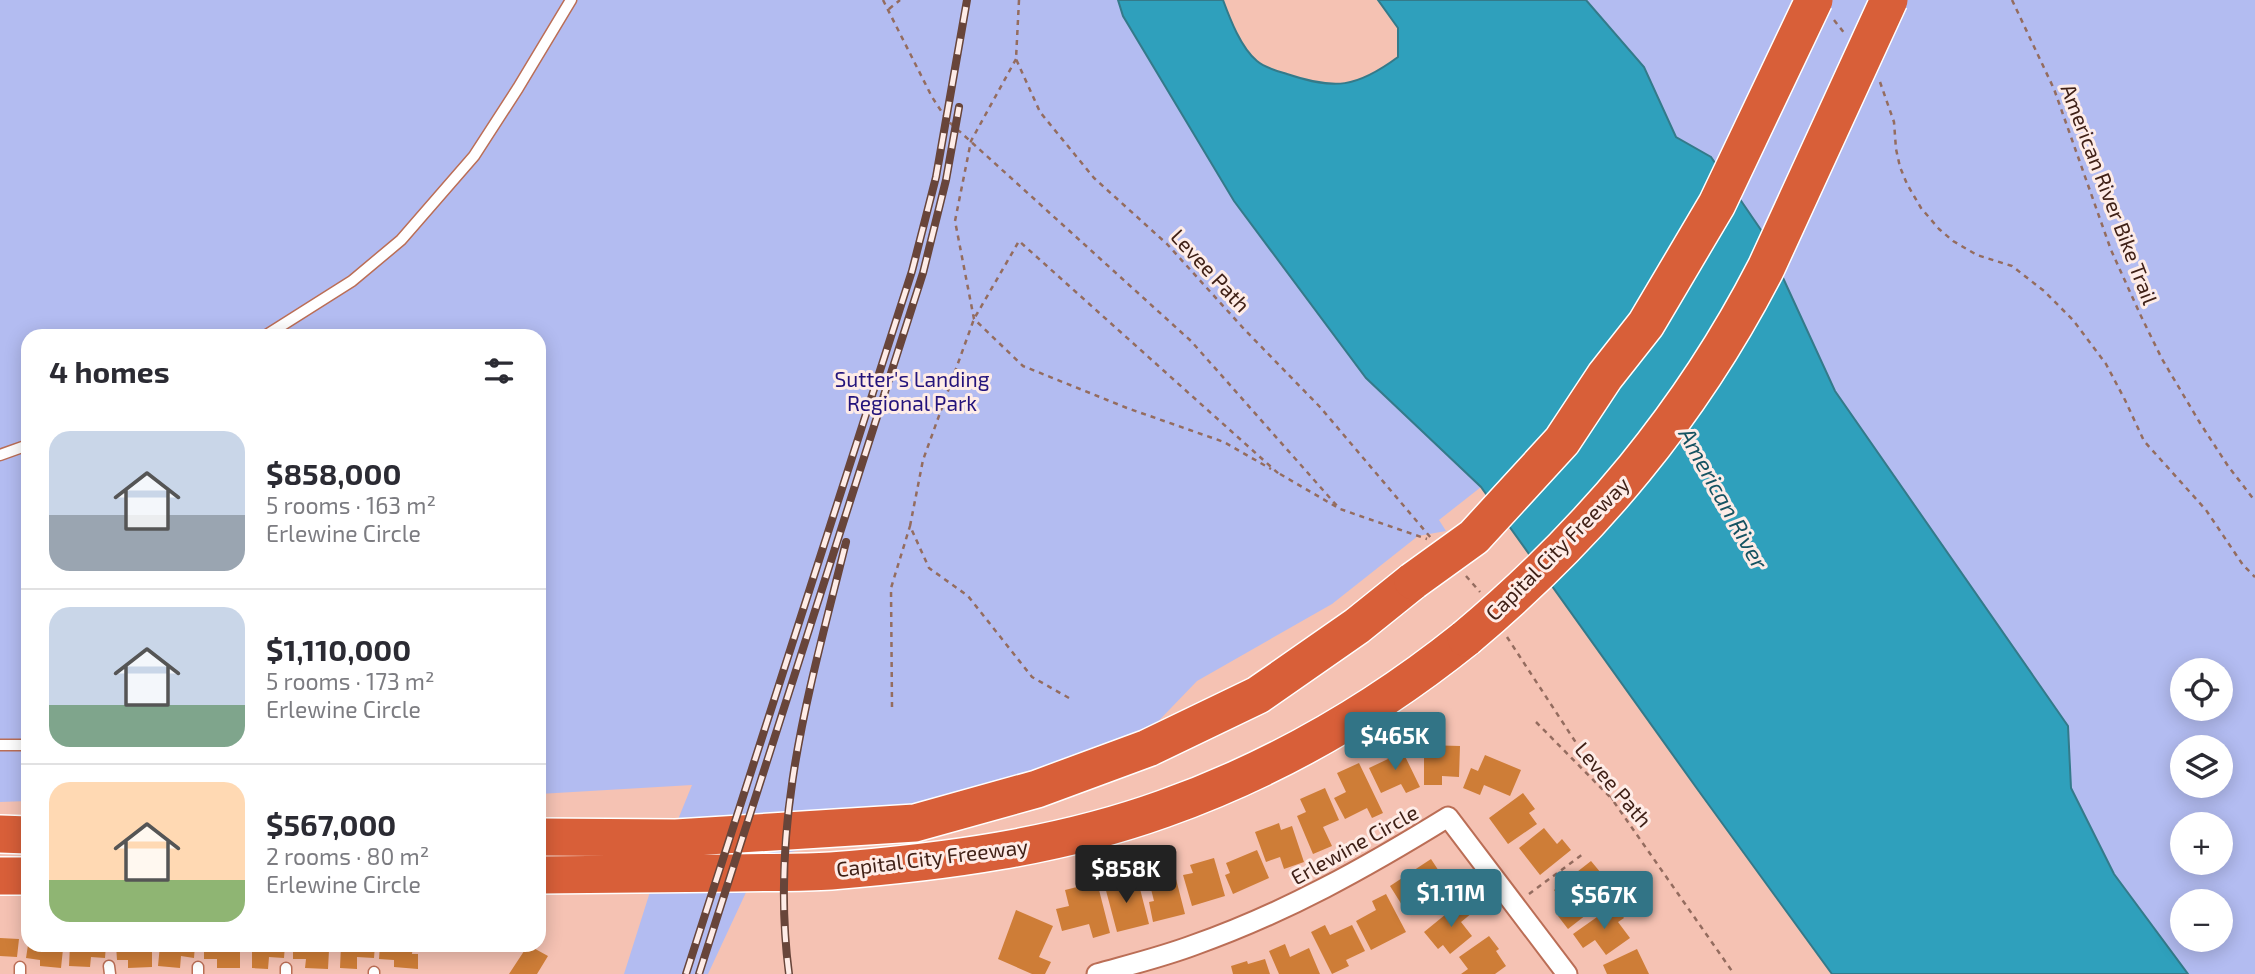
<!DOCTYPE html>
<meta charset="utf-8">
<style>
:root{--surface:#fff;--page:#f2f2f3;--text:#2b2b33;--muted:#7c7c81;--line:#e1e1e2;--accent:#327486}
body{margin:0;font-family:"Exo 2",sans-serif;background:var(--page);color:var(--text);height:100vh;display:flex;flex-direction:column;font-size:26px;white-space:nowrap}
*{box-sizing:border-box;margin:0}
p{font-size:23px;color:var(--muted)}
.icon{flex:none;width:38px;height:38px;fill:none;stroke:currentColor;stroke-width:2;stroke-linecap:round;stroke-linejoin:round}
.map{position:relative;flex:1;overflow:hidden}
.panel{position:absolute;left:21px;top:329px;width:525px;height:623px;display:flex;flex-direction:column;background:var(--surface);border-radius:21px;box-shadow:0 4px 18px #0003}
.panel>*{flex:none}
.controls{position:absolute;left:2170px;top:658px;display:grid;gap:14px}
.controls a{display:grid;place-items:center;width:63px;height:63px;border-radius:50%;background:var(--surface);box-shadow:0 4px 18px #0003;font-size:35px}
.price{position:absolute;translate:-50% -60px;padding:0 16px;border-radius:7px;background:var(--accent);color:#fff;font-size:23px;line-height:46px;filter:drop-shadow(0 2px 4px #0008)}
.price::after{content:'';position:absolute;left:50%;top:42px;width:21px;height:16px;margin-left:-10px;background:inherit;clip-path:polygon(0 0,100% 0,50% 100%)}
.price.selected{background:#222;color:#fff}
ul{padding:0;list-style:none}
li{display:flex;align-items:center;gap:21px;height:175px;padding:0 28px}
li+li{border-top:2px solid var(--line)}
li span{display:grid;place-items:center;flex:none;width:196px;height:140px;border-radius:21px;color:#555}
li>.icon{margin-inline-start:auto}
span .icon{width:84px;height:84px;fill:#fffc;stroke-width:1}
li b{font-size:30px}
h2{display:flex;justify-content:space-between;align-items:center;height:84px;padding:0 28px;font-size:30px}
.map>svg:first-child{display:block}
</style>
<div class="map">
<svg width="2255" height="974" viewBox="0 0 2255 974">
<rect width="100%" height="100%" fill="#f5c2b3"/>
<path fill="#b3bcf1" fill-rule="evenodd" d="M0,0H1118L1123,16L1234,201L1366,378L1481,487L1439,520L1446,531L1418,536L1332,604L1197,681L1093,789L762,858L708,974H624L655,876L692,785L539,794V336H28V801L0,802Z
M1586,0H2255V974H2188L2114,874L2071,788L2068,726L1835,391L1799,315L1711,157L1676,137L1644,67ZM2182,670H2221V709H2182ZM2182,747H2221V786H2182ZM2182,824H2221V863H2182ZM2182,901H2221V940H2182Z"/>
<path fill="#2fa0bc" stroke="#347a8a" stroke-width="2" d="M1118,0H1223C1230,19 1241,48 1257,61C1265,68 1277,71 1287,74C1335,90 1356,88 1398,57V28L1378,0H1586L1644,67L1676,137L1711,157L1761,230L1835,391L2068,726L2071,788L2114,874L2188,974H1832L1698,790L1481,487L1366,378L1234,201L1123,16Z"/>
<path fill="#ce7d37" d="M1424,745L1460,746L1459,777L1442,776V785H1424Z
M1400,746L1420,787L1406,793L1401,784L1381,793L1369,768L1388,759L1385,753Z
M1485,755L1521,770L1510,796L1484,785L1480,795L1463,788L1471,768L1478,771Z
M1359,763L1383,813L1372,818L1367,808L1345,819L1334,798L1346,792L1337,773Z
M1325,788L1339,820L1323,827L1332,846L1313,854L1297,816L1306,812L1300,799Z
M1523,793L1535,809L1529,813L1537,824L1508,844L1489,818Z
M1279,823L1281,830L1292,826L1304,862L1284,869L1280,857L1266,862L1255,832Z
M1544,828L1557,844L1562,839L1571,850L1540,875L1519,848Z
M1257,850L1269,878L1233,894L1225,875L1230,873L1226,863Z
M1214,858L1225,896L1192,906L1183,875L1193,873L1190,865Z
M1431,859L1456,897L1442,907L1434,895L1407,913L1390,886Z
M1591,861L1601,873L1595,878L1609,897L1568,929L1558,916L1568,908L1554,890Z
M1121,879L1123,885L1138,881L1149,924L1117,932L1104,883Z
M1176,879L1185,914L1153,922L1149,902L1154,901L1150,885Z
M1097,882L1110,933L1093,938L1089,924L1062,931L1056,909L1069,906L1065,890Z
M1386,894L1406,932L1371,950L1356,921L1376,910L1372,901Z
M1462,901L1472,913L1461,922L1472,936L1450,954L1443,945L1438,949L1424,932Z
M1614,905L1624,918L1618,922L1630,938L1606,955L1595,940L1583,948L1573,934Z
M1016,910L1053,926L1039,957L1051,962L1045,974H1032L998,959Z
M1325,925L1330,935L1352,925L1365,951L1346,960L1349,966L1332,974L1311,932Z
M1489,936L1499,949L1496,951L1506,966L1495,974H1461L1468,969L1459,957Z
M0,938L19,939L17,957L0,956Z
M1285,944L1290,957L1309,948L1320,974H1279L1269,951Z
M28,945H58L57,949H63L61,968L40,966V960L26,958Z
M70,945H106L105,958L91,957L90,967L69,966Z
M116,945H147V950H152V967L128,968V960H117Z
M160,945H195L194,958L181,956L180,968L158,966Z
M204,945H235V950L240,949V968H217V959H204Z
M245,945H285L284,958L269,957L268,969L252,968V952L245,951Z
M293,945H324L323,950H329L328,969L305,968L306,959H293Z
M341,945H375L374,958L357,957V969L340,968Z
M380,945H413L412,954H418V969L394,967V960L379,959Z
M528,945L548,956L537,974H509Z
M1637,949L1649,974H1607L1603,965Z
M1265,959L1270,974H1233L1231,966L1247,961L1248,964Z"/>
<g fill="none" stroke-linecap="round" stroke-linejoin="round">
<defs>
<path id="lane" d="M265,336L352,281L401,240L474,156L518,88L571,0
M0,455L28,445
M0,745H28
M109,966L110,974
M20,967V974
M198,967V974
M286,968V974
M374,974V972"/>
<path id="street" d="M1097,974C1129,965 1162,957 1194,945C1285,913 1367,867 1448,817L1567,974"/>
<path id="highway" d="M0,834L28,835
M539,837L676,838L915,823L1037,789L1148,748L1258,695L1357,626L1413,581
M539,875C604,874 670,874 735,873C767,872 799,873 831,871C943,862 1057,847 1163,809C1273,770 1375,711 1466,638
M0,876H28"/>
</defs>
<use href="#lane" stroke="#bb6e56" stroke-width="13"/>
<use href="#street" stroke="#bb6e56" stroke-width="23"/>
<use href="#highway" stroke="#fff" stroke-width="40"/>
<path stroke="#946c5f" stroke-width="2.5" stroke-dasharray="5 5" stroke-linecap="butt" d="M883,0L932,97L947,120L1191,341L1338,507
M1019,0L1016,59L1040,112L1094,178L1167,244L1244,329L1320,407L1431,538
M2012,0L2054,89L2111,250L2140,314L2162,359L2200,423L2228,466L2255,501
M889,9L900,0
M1834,20L1845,34
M1016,59L971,141L955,221L974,319L1023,366L1127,408L1224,442L1271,469
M1880,82L1894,122L1896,149L1900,167L1907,184L1921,208L1939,229L1953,241L1977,255L2012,266L2044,291L2073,320L2106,364L2125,400L2144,441L2206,510L2243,565L2255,577
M1280,474L1340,509L1427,539
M1466,576L1480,592
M1507,637L1614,801
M1069,698L1032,677L968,596L929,568L910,526L923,460L974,319L1019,241L1279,474
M892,707L891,588L910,526
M1536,722L1610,797
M1614,802L1734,974
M1529,894L1583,854"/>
<use href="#lane" stroke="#fff" stroke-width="10"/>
<use href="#street" stroke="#fff" stroke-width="19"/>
<use href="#highway" stroke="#d85f39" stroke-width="37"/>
<defs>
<path id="rail" d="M686,974L912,271L936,177L967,0
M699,974L923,273L946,180L959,107
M789,974C769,821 810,688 846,542"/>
</defs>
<use href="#rail" stroke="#68453a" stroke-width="8"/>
<use href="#rail" stroke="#feece7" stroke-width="5" stroke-dasharray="16" stroke-linecap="butt"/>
<defs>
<path id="highway-bridge" d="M1413,581L1474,537L1562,441L1605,376L1646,324L1717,204L1814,0
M1466,638C1591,533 1691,414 1766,268L1889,0"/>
</defs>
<use href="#highway-bridge" stroke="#fff" stroke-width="40" stroke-linecap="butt"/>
<use href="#highway-bridge" stroke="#d85f39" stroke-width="37"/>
</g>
<g text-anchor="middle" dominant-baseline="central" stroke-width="6" stroke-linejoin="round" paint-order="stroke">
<g font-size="21" fill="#402117" stroke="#feece7">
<text transform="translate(2110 194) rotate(69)">American River Bike Trail</text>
<text transform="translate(1211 270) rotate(47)">Levee Path</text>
<text transform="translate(1557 548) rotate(-45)">Capital City Freeway</text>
<text transform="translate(1614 784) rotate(49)">Levee Path</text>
<text transform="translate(1354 844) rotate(-29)">Erlewine Circle</text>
<text transform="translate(932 857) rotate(-7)">Capital City Freeway</text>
</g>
<g font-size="21" fill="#23137b" stroke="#feece7">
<text x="912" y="378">Sutter's Landing<tspan x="912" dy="24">Regional Park</tspan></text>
</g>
<g font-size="23" font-style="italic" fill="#165362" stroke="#feece7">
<text transform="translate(1724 498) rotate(61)">American River</text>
</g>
</g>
</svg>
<div class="controls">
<a><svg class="icon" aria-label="locate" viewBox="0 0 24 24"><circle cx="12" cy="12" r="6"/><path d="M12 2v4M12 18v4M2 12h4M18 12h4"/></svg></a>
<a><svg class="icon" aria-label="layers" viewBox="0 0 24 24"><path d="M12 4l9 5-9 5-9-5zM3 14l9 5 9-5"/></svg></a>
<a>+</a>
<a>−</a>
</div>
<b class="price" style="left:1395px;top:772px">$465K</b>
<b class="price selected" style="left:1126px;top:905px">$858K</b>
<b class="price" style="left:1451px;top:929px">$1.11M</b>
<b class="price" style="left:1604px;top:931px">$567K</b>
<section class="panel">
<h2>4 homes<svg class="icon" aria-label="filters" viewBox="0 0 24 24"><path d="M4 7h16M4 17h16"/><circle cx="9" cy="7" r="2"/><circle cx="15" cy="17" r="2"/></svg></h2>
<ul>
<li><span style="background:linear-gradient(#c9d6e8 60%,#9aa5b1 0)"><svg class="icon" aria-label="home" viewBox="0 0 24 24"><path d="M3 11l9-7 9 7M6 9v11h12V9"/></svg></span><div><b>$858,000</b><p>5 rooms · 163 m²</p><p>Erlewine Circle</p></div></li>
<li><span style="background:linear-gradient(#c9d6e8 70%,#7fa58c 0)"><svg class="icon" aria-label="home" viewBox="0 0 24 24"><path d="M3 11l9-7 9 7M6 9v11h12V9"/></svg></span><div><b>$1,110,000</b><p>5 rooms · 173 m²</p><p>Erlewine Circle</p></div></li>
<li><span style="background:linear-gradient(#ffd9b3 70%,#8fb573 0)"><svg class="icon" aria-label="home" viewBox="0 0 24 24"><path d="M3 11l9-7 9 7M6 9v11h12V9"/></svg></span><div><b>$567,000</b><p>2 rooms · 80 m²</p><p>Erlewine Circle</p></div></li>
</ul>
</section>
</div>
